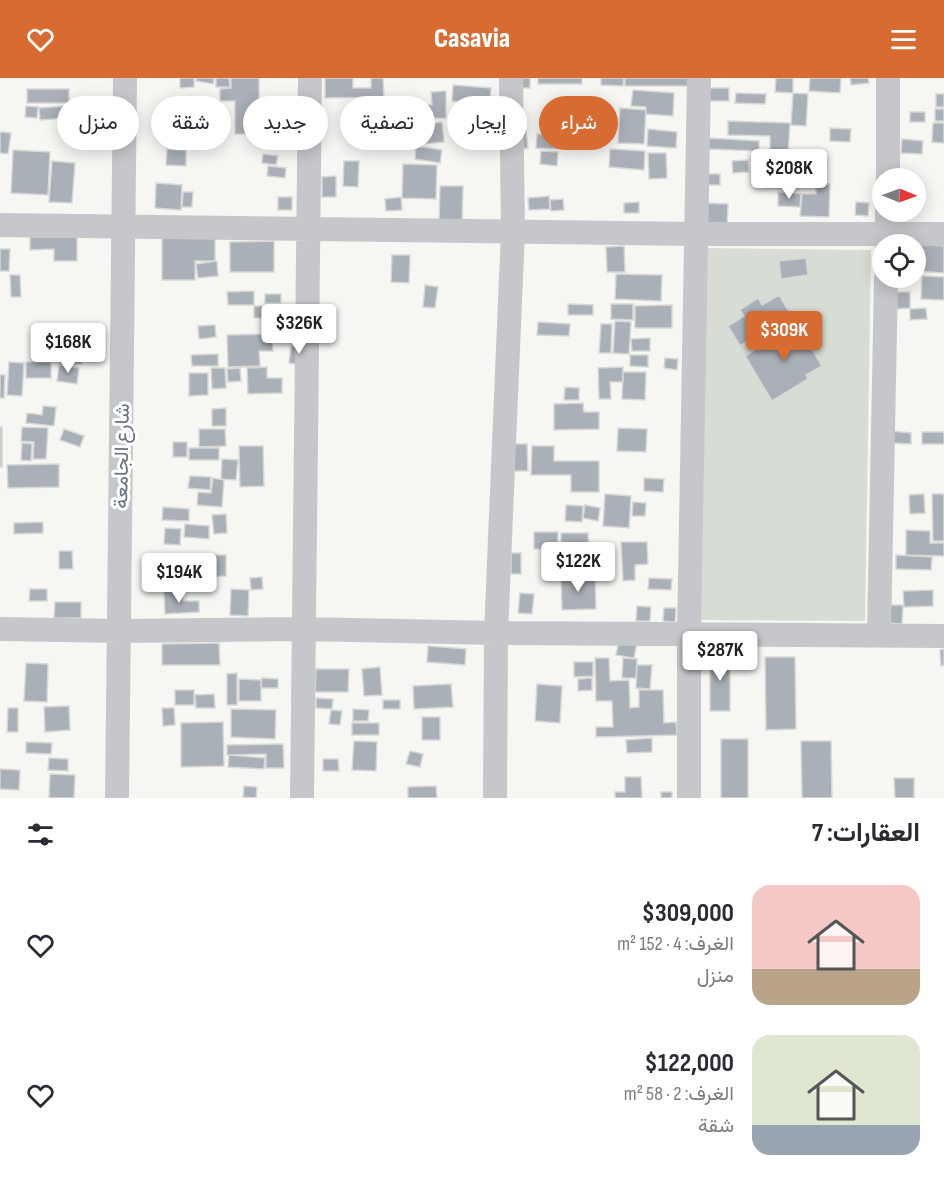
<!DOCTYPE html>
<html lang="ar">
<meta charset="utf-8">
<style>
:root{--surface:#fff;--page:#f7f7f7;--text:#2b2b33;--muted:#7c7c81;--accent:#d86b31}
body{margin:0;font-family:"Sofia Sans Condensed",Vazirmatn,sans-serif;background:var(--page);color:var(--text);direction:rtl;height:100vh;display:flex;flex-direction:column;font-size:22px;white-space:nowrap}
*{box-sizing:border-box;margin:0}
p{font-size:20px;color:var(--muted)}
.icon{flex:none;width:33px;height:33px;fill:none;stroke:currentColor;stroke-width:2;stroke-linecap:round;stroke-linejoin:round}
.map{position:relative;height:720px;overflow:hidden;direction:ltr}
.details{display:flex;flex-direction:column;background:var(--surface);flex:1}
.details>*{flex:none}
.banner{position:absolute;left:18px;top:18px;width:600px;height:54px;direction:rtl;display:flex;gap:12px}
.needle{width:39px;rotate:91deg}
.tools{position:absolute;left:872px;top:90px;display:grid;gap:12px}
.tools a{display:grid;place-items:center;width:54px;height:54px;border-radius:50%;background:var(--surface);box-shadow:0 3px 15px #0003;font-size:30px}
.price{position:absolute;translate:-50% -51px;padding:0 14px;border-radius:6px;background:#fff;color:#222;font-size:20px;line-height:39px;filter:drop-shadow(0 2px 3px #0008)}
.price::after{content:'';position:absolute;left:50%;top:36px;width:18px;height:14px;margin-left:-9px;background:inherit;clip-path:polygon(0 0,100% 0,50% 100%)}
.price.on{background:var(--accent);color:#fff}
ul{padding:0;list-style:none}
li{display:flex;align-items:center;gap:18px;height:150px;padding:0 24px}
li span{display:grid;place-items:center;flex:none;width:168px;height:120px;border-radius:18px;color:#555}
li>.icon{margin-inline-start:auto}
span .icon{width:72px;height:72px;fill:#fffc;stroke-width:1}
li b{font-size:26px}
h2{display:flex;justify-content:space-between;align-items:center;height:72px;padding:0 24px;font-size:26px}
.tag{padding:0 21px;border-radius:27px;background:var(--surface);box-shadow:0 3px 15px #0003;font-size:21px;line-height:54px}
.tag.on{background:var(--accent);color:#fff}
header{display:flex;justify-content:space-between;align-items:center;height:78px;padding:0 24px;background:var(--accent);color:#fff;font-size:27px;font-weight:800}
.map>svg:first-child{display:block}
</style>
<header><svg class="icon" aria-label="menu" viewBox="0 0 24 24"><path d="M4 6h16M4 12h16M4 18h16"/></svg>Casavia<svg class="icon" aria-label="heart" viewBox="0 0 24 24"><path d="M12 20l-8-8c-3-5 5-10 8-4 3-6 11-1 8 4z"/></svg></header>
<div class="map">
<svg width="944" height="720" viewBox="0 0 944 720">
<rect width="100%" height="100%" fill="#f6f6f3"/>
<path fill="#d7ddd4" d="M707,170L871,172L865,543L701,542Z"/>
<path fill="#aab0b7" stroke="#d7d8d6" stroke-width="1.5" d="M180,0H194V9L180,10Z
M197,0H214L213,6L196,3Z
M216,0H229L230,9H216Z
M231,0H259V56H235V23H220V11L231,10Z
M325,0H353V10H371V0H383L384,19L325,20Z
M517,0H530V10H516Z
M538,0H582V6H538Z
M601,0H624L623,8L601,7Z
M625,0H688V8H625Z
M776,0H793V15L775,14Z
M810,0H841L840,15L809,13Z
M850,0H868L869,5L851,7Z
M453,7L491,10L490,26L452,23Z
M709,10H729V23H709Z
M27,11H69V25H27Z
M633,12L674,15L673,38L646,36V29L631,28Z
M446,13V40L409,41V27H432L431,14Z
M736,15L766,16L765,26L735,25Z
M793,15L808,16L806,48L791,47Z
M936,16H944V29H936Z
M390,26V49H362L361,27Z
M26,28L38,29L37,40L25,39Z
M66,28L67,40L40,42L39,30Z
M620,30L646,32L644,66L618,65Z
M935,31H944V43H935Z
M910,34H925V44H910Z
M547,37H560V51H547Z
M169,39L202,41L201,54L214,55L213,67L168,65Z
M728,43L790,45L788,76L770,75V58L728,57Z
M442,44L444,64L422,66L420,47Z
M933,45H944V65L932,64Z
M830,50L851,51L850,64L830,63Z
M648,51L677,54L676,70L647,68Z
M526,52L528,70L518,71L516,53Z
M0,54L11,55L8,76L0,75Z
M537,56L559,57V71L536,70Z
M709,60L759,63V73L708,71Z
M902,61L923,63L922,76L901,75Z
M416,68L442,72L440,85L415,81Z
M167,71L186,72V88L166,87Z
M610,71L645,73L644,92L609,89Z
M13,72L50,74L48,117L11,115Z
M541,73L558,74L557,88L540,86Z
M648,75H666L667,100L649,101Z
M263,76L278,78L276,87L262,85Z
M748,82L749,94L733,95L732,83Z
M52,83L75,85L72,125L49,124Z
M344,83H359L358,109L343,108Z
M403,86L437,87L436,121L402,120Z
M767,86L781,87L780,111L765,110Z
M787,87H800V110H787Z
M268,88L286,90L285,100L267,98Z
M702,96H720V107H702Z
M336,98V119H322V99Z
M156,105L182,107L181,132L155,130Z
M816,105L830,106L829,139L800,138L802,116H816Z
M440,108H463L462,146H439Z
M183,114H193L192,129H182Z
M778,114L801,116L800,129L778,128Z
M549,118L550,131L529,132L528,120Z
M278,119H292V132H278Z
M401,119L402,132L386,133L385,121Z
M563,121L564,132L551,133L550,122Z
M639,124V135H624V125Z
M856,124L869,125L868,138L855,137Z
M705,125L728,126L727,150L704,149Z
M162,158H215V183H195V202H162Z
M30,159H77V183H54V171L30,172Z
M274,163V194H230V164Z
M916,166L944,168V195L915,193Z
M624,168L625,194H607L606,169Z
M0,171H10L9,193H0Z
M392,177H410L409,205L391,204Z
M806,180L808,197L781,201L779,183Z
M217,183L218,198L198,200L196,186Z
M616,196L662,197L661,223L615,221Z
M10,197H20L21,219H11Z
M922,198L944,199V222L921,221Z
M425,207L438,209L435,230L423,229Z
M254,213V227H228L227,214Z
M896,214H910V230L897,231Z
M265,216H281V225H265Z
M779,217L791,237L740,268L728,248L744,238L740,232L758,220L762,227Z
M568,226L593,227V237H568Z
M611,226H633V242L611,241Z
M265,227H301V239H265Z
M672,227V250H635V228Z
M254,228H263V240H254Z
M926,230L927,241L910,242V231Z
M615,243L631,244L629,276L613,275Z
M538,244L570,246L569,258L537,257Z
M601,246H612L611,275H599Z
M797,246L822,288L806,297L808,301L772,323L745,278Z
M215,247L216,259L199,261L198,248Z
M62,253L77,256L75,267L60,264Z
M272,256L273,273H259L260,288L228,289L227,257Z
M650,260V273H632L631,261Z
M291,268L308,269L307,287L289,285Z
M59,271H82V286H60Z
M218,276V288H192L191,277Z
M630,277H648V289L630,288Z
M665,280L678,281L677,292L664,290Z
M9,284L24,285L22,318L7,317Z
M26,284H51V300H26Z
M59,287L79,290L77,306L57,303Z
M267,289V300H282V315L248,316L247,290Z
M623,289V304H610L611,321H599L598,290Z
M211,290H225L226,310L212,311Z
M240,290L241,303L228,304L227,291Z
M623,294H646L645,322L622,321Z
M189,295H208V317L189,318Z
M0,297H5L4,320H0Z
M565,309L579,310V322H564Z
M583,325L584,334H599V351L554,352V326Z
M43,328L56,329L54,348L26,345L27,335L42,337Z
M226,330V348H212V331Z
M0,349H2V389H0Z
M22,349L48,350L46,381H33L34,364L21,363Z
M618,350L647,351L646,374L617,373Z
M64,351L84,358L80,369L60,362Z
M199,351H225L226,368L199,369Z
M892,353L911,355V366L892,365Z
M922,354H944V366H922Z
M173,364H187V379H173Z
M22,365L32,366L31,383L21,382Z
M505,366H527L528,393H506Z
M239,368H263L264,408L240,409Z
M532,368H554V383H599V414H571V397H531Z
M189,370H219V382H189Z
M222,381L238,382L236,402L221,401Z
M59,386V409L8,410L7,387Z
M190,398L211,399L210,412L188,410Z
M213,400L224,402L222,429L197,427L198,414L211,415Z
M644,400L664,401L663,414L644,413Z
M605,416L631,418L629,450L603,448Z
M924,416L925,435L910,436L909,417Z
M932,416H944V463H933Z
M633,424L646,425L645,438H632Z
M566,427L583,428L582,444L565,443Z
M585,427L600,430L598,443L583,440Z
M163,429L189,431V443L162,442Z
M226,436L227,455L214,456L212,437Z
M43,444V455L14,456V445Z
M185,446L209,448V461L184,459Z
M165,450L181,451L180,467L164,466Z
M906,452L930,453V465H944V478L906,477Z
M534,454H558V471H534Z
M561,455H588L589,473H561Z
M621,464H647L648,486L635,487V502L623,503Z
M59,473H72L73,491H59Z
M511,475H521V496H511Z
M588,476L597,477L595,494L586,493Z
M209,477H226V498L209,499Z
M896,477L932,479L931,492L896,491Z
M182,480L208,481L207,505L181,504Z
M595,498L596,531L562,532L561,499Z
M262,499L263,511L251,512L250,500Z
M649,500L672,501L671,512L648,511Z
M30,511H47V523H29Z
M231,511L249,512L248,538L230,537Z
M933,512V528L904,529L903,513Z
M164,513H182L183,523H199V534L165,536Z
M520,515L534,516L532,536L518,535Z
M55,524H81V540H54Z
M887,527H903L902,546L886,545Z
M637,528L651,529L650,543H636Z
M664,530H676L675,544L663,543Z
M619,562L637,565L634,580L616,577Z
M219,565L220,587H162V566Z
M428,568L466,571L465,587L427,584Z
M944,571V587L941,588L940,572Z
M730,575V633H710V576Z
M765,579H795L796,651L766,652Z
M595,580H609L610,603L629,602L630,630L639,629V612H663L664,645L676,644L677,657L596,659V649H613L612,623H596Z
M623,580L637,581L636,600H622Z
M574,584H593V598L574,599Z
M26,585L48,586L47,624L24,623Z
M637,587H652L650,611L636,610Z
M380,589L382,617L364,618L362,591Z
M316,591H349L348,614H315Z
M237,595V627H227V596Z
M262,600L278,601V610H261Z
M592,600V612L578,613V601Z
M239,601L261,602V623H239Z
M451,606L453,629L414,631L413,608Z
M537,606L562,608L560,645L535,643Z
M175,612H194V627H175Z
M214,616L215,630H196L195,617Z
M316,620L333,621L332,631L316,630Z
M383,622H400V631H383Z
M69,628L70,652L45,654L44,629Z
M8,630H18V654H7Z
M162,630H174L175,647L163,648Z
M231,631L276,632L275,661L231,659Z
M353,631L369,632L368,643H353Z
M331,632L342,633L340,647L329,646Z
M422,639H440V662H422Z
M223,644L224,688L181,689V645Z
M352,645H379V657H352Z
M652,660V674L627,675L626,662Z
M721,661H748V720H721Z
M354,663L377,664L376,693L352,692Z
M801,663H831L832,720H802Z
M26,664L52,665L51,676L26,675Z
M283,666L284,690H266V676L227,677V667Z
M410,673L423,676L420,689L406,686Z
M229,677L265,680L264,691L228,689Z
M49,680L68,681V693L48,692Z
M323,681H338L339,693H323Z
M0,691L20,692L19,712L0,711Z
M50,696L75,697L74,720H49Z
M625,699H641L642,720H615V714H625Z
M894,700H914V720H895Z
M244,708L257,709L256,720L243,719Z
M436,708L437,720H408V709Z
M661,714H672V720H661Z"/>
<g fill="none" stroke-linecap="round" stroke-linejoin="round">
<path stroke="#c5c7cb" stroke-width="24" d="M888,100V0
M0,147L695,156H944
M887,166V134
M0,551L120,553L303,551L496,555L944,558
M879,557L886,200
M117,720L125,0
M302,720L310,0
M495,720L496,555L513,153L511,0
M689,720V557L699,0"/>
</g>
<g text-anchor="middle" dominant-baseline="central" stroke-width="6" stroke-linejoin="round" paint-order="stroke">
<g font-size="20" fill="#677382" stroke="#fff">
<text transform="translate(122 378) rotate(-89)">شارع الجامعة</text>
</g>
</g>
</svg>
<div class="tools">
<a><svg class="needle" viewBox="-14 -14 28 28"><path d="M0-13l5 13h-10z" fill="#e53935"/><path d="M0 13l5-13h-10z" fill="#7c7c81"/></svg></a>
<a><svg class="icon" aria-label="locate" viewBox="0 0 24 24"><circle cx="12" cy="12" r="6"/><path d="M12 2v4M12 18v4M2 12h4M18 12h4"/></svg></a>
</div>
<b class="price" style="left:789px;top:122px">$208K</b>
<b class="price" style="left:299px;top:277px">$326K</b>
<b class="price on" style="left:784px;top:284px">$309K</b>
<b class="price" style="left:68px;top:296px">$168K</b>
<b class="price" style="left:578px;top:515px">$122K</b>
<b class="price" style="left:179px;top:526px">$194K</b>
<b class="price" style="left:720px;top:604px">$287K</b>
<div class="banner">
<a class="tag on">شراء</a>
<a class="tag">إيجار</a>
<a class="tag">تصفية</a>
<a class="tag">جديد</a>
<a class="tag">شقة</a>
<a class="tag">منزل</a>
</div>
</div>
<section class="details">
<h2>العقارات: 7<svg class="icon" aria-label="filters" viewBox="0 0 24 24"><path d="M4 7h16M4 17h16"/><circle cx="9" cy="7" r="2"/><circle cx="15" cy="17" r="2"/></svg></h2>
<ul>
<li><span style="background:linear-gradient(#f6c9c9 70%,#b9a48a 0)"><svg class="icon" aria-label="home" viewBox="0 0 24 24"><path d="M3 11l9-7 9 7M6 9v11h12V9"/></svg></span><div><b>$309,000</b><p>الغرف: 4 · 152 m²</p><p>منزل</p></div><svg class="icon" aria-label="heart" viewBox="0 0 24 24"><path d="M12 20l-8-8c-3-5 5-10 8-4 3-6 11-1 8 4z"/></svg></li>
<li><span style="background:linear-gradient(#dfe7d0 75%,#9aa5b1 0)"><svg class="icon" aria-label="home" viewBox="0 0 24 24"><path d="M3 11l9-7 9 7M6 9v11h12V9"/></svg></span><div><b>$122,000</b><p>الغرف: 2 · 58 m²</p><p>شقة</p></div><svg class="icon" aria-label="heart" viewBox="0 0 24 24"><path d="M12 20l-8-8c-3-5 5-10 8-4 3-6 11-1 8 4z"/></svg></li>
</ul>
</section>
